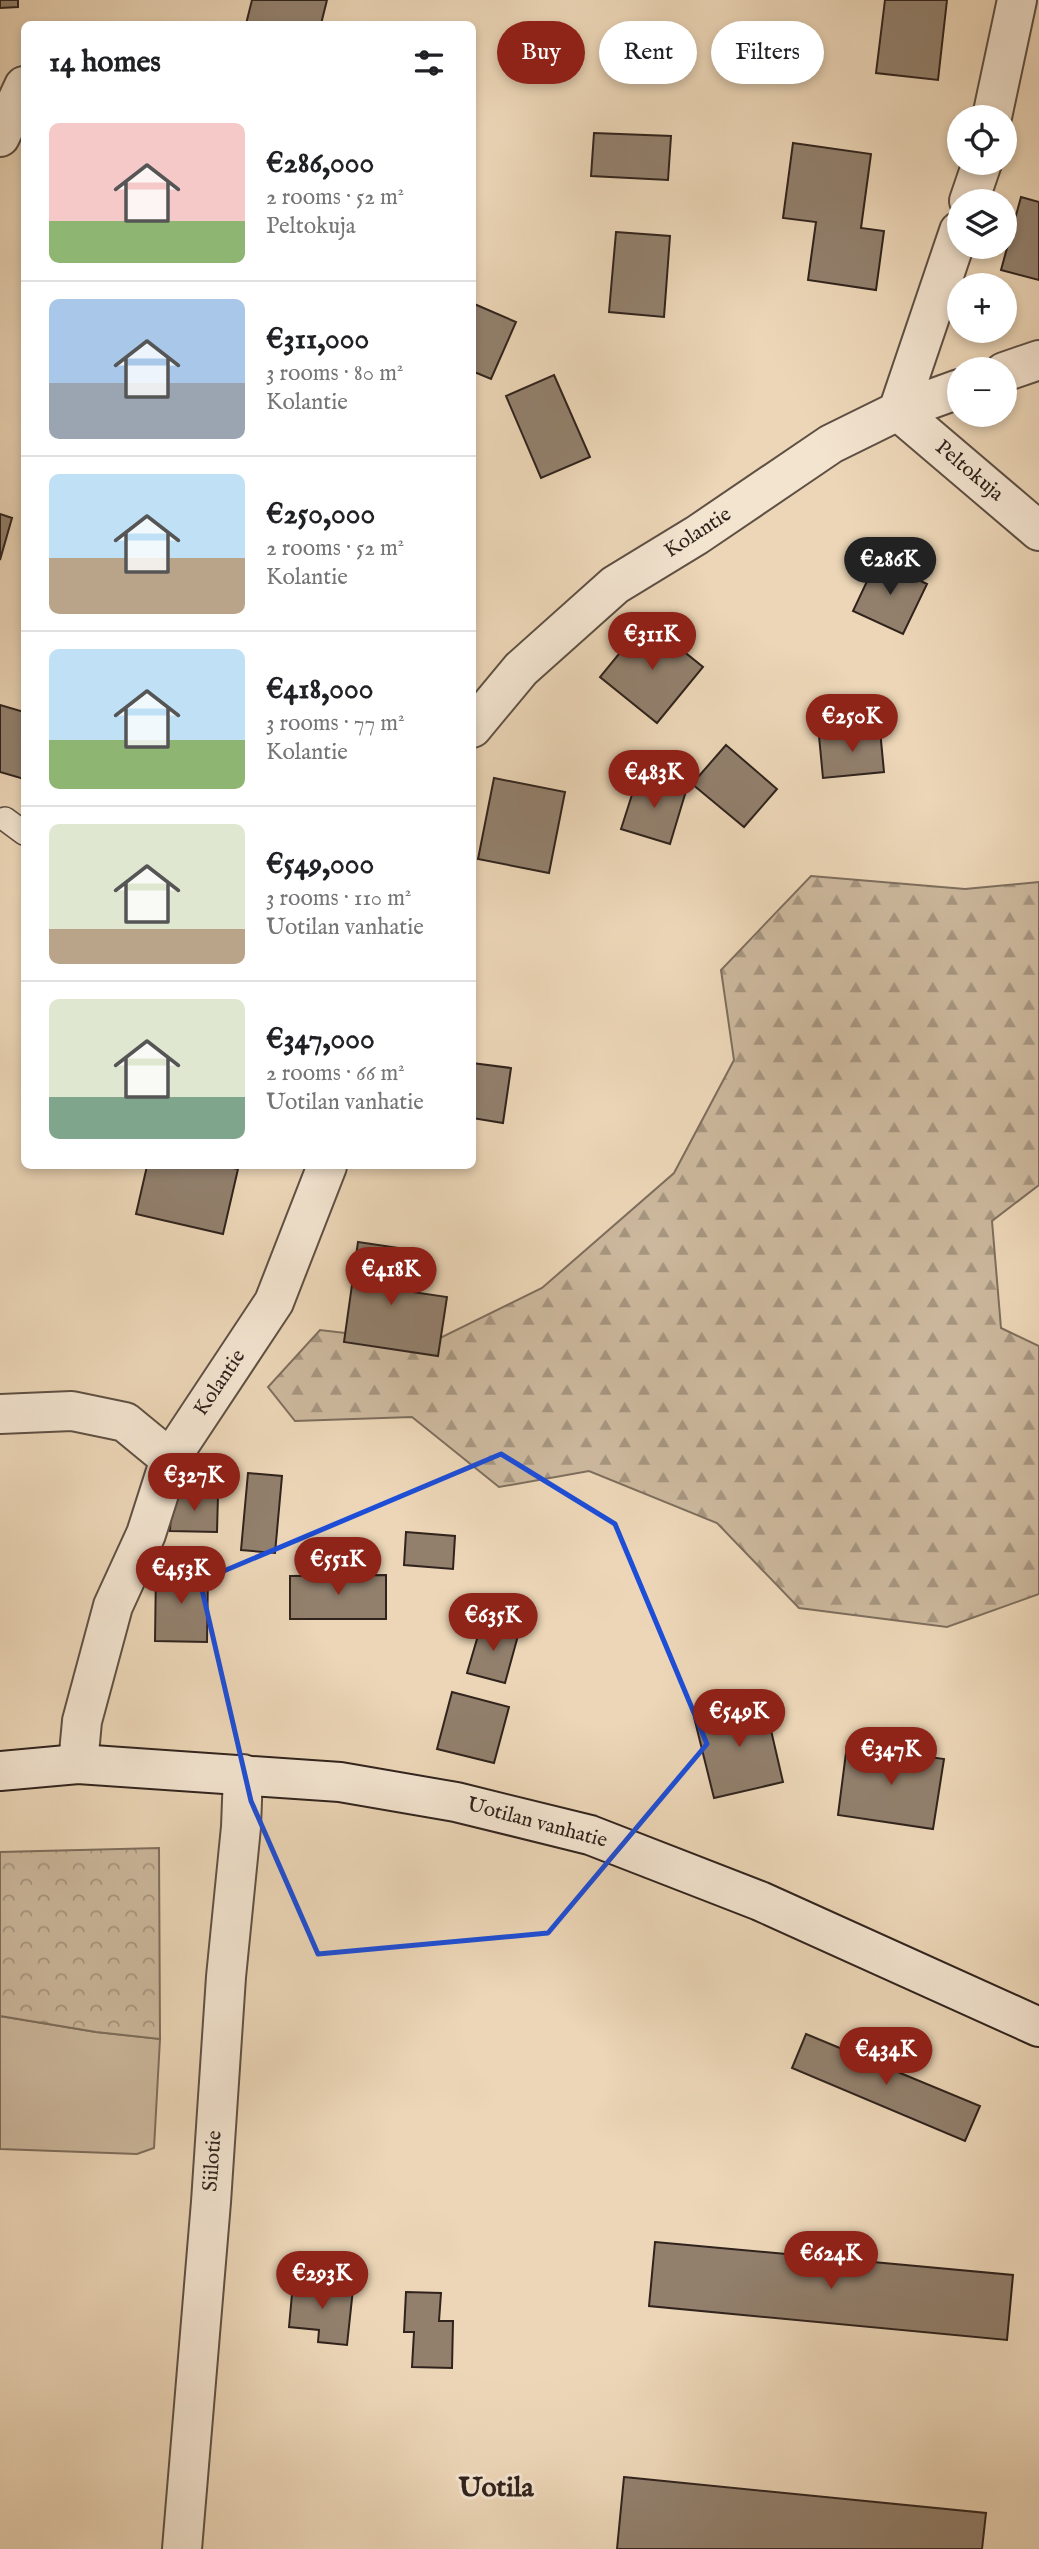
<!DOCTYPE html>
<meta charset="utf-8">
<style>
:root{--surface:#fff;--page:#f6f6f6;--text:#202124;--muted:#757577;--line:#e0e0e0;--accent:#8f2418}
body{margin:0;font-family:"IM FELL English",serif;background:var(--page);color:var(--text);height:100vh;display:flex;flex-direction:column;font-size:26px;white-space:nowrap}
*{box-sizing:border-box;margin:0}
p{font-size:23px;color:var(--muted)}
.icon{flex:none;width:38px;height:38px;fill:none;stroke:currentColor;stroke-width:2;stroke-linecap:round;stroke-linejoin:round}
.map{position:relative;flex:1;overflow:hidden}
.panel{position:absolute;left:21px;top:21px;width:455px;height:1148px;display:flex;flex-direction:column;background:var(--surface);border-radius:10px;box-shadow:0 4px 10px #0003}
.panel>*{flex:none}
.banner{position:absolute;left:497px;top:21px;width:436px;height:63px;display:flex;gap:14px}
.buttons{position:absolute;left:947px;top:105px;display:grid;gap:14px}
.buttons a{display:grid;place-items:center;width:70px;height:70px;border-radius:50%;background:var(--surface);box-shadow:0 4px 10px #0003;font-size:35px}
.price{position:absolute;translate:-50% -60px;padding:0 16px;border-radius:24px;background:var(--accent);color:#fff;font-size:23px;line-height:46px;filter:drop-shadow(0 2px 4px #0008)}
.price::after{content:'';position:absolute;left:50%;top:42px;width:21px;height:16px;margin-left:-10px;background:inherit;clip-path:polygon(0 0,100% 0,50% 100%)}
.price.active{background:#222;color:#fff}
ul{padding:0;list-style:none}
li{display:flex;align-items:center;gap:21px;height:175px;padding:0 28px}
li+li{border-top:2px solid var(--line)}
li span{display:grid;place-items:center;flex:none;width:196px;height:140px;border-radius:10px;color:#555}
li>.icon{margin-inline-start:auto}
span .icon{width:84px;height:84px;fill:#fffc;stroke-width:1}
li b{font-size:30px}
h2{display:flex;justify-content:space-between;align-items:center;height:84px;padding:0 28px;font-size:30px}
.tag{padding:0 24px;border-radius:32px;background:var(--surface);box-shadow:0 4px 10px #0003;font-size:24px;line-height:63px}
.tag.active{background:var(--accent);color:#fff}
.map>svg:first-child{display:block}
</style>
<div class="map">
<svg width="1039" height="2549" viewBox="0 0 1039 2549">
<defs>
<pattern id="forest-firs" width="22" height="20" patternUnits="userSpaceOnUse" patternTransform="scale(1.75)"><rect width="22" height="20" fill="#ccb89d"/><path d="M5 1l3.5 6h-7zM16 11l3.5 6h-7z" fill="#a6957f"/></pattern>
<pattern id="park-crowns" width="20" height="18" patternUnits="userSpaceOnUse" patternTransform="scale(1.75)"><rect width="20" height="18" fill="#ccb89d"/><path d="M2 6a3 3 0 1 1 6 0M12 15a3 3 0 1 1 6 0" fill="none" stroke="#a6957f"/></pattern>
</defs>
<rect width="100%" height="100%" fill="#ecd6b7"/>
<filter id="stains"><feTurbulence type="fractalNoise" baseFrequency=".00286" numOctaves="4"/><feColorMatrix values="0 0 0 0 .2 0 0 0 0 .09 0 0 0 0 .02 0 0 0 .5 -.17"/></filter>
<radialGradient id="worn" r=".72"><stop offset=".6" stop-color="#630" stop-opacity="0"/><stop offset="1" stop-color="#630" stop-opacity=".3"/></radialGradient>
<path fill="#ccb89d" stroke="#7e6e5d" stroke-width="2" d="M0,2016L96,2032L160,2039L154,2148L137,2154L0,2149Z"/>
<path fill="url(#forest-firs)" stroke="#7e6e5d" stroke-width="2" d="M811,876L965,889L1039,882V1185L992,1221L1001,1328L1039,1346V1594L947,1627L799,1608L717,1523L589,1471L499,1487L412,1417L295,1421L268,1387L320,1330L430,1343L542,1288L674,1173L734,1060L721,970Z"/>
<path fill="url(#park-crowns)" stroke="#7e6e5d" stroke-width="2" d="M159,1848L160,2039L96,2032L0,2016V1852Z"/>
<path fill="#92806d" stroke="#30231d" stroke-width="2" d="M0,0H18V7L0,8Z
M252,0H327L321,24H246Z
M885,0H947L938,80L876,73Z
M594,133L671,136L668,180L591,176Z
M793,143L871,154L861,228L884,231L876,290L808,280L816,222L783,218Z
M1021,197L1039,202V280L1001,270Z
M616,232L670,236L664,317L609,312Z
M472,303L516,322L491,379L472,371Z
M554,375L590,457L541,478L506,396Z
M0,514L12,518L0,560Z
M877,560L927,584L903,634L853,611Z
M646,621L703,667L657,723L600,677Z
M0,705L24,712V779L0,772Z
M880,730L884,772L823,778L819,736Z
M726,745L777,789L744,827L692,784Z
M638,776L686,791L670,844L621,829Z
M494,778L565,792L549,873L478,859Z
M472,1063L511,1068L503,1123L472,1118Z
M147,1166H222L238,1169L223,1234L136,1214Z
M358,1242L399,1248L392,1289L447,1297L438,1356L344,1342Z
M248,1473L282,1476L275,1553L241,1550Z
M172,1494L218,1495L217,1532L170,1531Z
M406,1532L455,1536L453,1569L404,1565Z
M156,1569L208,1571L207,1642L155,1641Z
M386,1575V1619H290V1576Z
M482,1622L519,1632L505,1683L467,1673Z
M452,1692L509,1707L494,1763L437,1749Z
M764,1700L783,1782L714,1798L694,1717Z
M847,1745L944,1759L933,1829L838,1815Z
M806,2034L980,2106L965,2141L792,2068Z
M655,2242L1013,2275L1007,2340L649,2306Z
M293,2283L353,2289L347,2345L318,2342L319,2330L289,2327Z
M406,2292L441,2293L439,2321H453L452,2368L412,2367L414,2332H404Z
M624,2477L986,2513L982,2549H617Z"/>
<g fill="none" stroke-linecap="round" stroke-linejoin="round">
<defs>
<path id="service" d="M5,819L24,833"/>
<path id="minor" d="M992,117L1017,0
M0,137L24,86
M969,201L982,163
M959,231L898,411L1039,531
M1004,372L1039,360
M472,728L521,669L615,585L697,535L831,444L898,411L959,389
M0,1414L72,1411L125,1422L170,1459
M78,1764L82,1721L113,1606L146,1534L170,1459L274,1302L327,1166"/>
<path id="tertiary" d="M182,2549L211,2202L226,1977L241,1827L243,1774"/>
<path id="secondary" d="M0,1771L78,1764L340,1782L456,1802L590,1835L760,1901L1039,2027"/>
</defs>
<use href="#service" stroke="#5f5044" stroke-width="26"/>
<use href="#minor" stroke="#5f5044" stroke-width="42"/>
<use href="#tertiary" stroke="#5f5044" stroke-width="42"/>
<use href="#secondary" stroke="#30231d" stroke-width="42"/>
<use href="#service" stroke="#f3e4d0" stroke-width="23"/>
<use href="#minor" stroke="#f3e4d0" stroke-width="38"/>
<use href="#tertiary" stroke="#f3e4d0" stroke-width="38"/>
<use href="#secondary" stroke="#f3e4d0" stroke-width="38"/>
</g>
<path fill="none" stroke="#1d4ed8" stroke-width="5" stroke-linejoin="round" d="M501,1454L615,1524L707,1744L548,1933L318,1954L251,1801L200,1581Z"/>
<g text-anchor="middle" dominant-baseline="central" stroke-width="6" stroke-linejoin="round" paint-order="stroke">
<g font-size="21" fill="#30231d" stroke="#f3e4d0">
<text transform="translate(969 471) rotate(40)">Peltokuja</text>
<text transform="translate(698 533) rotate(-33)">Kolantie</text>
<text transform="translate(220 1383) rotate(-56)">Kolantie</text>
<text transform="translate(537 1823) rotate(15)">Uotilan vanhatie</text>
<text transform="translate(213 2161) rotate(-86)">Siilotie</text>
</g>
<g font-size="28" font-weight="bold" fill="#30231d" stroke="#f3e4d0">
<text x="496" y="2488">Uotila</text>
</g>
</g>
<rect width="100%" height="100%" filter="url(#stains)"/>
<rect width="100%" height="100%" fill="url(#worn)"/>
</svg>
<div class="buttons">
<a><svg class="icon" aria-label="locate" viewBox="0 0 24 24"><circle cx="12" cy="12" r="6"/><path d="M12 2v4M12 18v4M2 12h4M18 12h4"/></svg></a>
<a><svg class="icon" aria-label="layers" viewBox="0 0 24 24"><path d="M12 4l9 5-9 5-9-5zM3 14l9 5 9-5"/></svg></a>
<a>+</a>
<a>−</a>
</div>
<b class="price active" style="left:890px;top:597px">€286K</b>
<b class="price" style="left:652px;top:672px">€311K</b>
<b class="price" style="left:852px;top:754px">€250K</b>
<b class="price" style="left:654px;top:810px">€483K</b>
<b class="price" style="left:391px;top:1307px">€418K</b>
<b class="price" style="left:194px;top:1513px">€327K</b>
<b class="price" style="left:338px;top:1597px">€551K</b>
<b class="price" style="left:181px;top:1606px">€453K</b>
<b class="price" style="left:493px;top:1653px">€635K</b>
<b class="price" style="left:739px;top:1749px">€549K</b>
<b class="price" style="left:891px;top:1787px">€347K</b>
<b class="price" style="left:886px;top:2087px">€434K</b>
<b class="price" style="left:831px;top:2291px">€624K</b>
<b class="price" style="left:322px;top:2311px">€293K</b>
<div class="banner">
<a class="tag active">Buy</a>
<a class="tag">Rent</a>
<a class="tag">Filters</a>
</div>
<section class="panel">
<h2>14 homes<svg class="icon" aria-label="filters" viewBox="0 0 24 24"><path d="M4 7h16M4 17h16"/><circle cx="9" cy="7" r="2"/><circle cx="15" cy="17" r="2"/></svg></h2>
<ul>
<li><span style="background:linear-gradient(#f6c9c9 70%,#8fb573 0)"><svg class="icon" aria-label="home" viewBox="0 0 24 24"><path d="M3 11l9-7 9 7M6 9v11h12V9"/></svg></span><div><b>€286,000</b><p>2 rooms · 52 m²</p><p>Peltokuja</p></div></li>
<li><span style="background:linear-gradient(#a9c7e8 60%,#9aa5b1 0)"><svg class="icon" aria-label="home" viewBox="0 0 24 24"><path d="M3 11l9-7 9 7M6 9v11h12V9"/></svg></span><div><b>€311,000</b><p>3 rooms · 80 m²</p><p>Kolantie</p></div></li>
<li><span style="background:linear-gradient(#bfe0f5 60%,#b9a48a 0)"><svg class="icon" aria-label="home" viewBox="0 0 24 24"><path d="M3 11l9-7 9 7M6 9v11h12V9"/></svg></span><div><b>€250,000</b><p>2 rooms · 52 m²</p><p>Kolantie</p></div></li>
<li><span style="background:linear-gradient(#bfe0f5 65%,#8fb573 0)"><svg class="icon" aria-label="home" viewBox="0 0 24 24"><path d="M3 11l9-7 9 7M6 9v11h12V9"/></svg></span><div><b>€418,000</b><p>3 rooms · 77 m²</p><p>Kolantie</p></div></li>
<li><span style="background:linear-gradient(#dfe7d0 75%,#b9a48a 0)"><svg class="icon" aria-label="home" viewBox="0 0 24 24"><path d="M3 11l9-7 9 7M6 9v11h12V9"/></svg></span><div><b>€549,000</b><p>3 rooms · 110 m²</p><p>Uotilan vanhatie</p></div></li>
<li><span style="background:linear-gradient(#dfe7d0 70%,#7fa58c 0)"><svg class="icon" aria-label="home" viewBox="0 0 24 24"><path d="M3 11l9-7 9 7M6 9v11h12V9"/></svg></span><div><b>€347,000</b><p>2 rooms · 66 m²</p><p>Uotilan vanhatie</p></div></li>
</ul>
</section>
</div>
